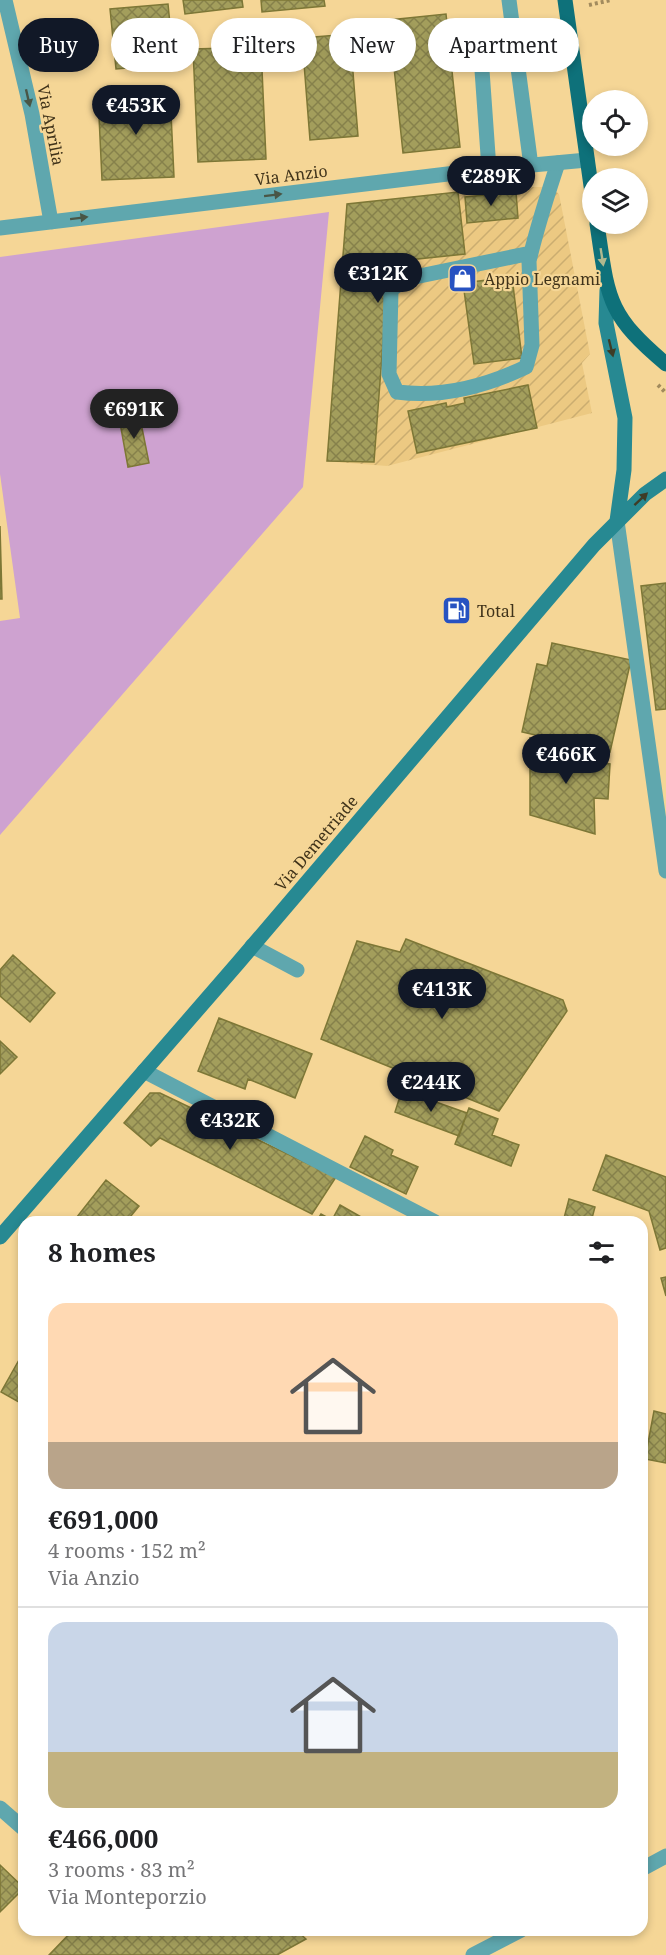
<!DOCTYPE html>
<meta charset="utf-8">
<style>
:root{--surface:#fff;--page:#f6f6f6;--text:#202124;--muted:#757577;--line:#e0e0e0;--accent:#111827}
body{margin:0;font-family:"Noto Serif",serif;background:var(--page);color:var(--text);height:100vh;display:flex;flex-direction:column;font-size:22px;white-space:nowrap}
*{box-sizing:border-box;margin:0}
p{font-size:20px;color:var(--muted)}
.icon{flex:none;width:33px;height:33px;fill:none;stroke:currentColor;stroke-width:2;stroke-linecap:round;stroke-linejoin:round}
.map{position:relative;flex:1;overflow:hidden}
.panel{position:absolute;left:18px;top:1216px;width:630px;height:720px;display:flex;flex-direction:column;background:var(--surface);border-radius:18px;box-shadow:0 3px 9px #0003}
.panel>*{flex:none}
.top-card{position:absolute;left:18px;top:18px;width:630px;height:54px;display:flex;gap:12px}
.tools{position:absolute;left:582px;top:90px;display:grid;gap:12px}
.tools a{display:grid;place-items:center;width:66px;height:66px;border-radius:50%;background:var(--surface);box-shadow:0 3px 9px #0003;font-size:30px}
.price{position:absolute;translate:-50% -51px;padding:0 14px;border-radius:21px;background:var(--accent);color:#fff;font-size:20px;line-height:39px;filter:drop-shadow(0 2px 3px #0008)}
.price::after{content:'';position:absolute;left:50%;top:36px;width:18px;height:14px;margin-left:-9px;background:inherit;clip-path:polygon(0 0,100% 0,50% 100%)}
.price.active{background:#222;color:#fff}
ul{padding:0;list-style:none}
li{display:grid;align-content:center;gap:12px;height:318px;padding:0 30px}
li+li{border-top:2px solid var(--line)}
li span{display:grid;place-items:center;height:186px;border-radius:18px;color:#555}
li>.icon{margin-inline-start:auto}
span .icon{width:108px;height:108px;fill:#fffc;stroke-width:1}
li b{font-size:26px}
h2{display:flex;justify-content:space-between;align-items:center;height:72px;padding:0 30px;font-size:26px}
.chip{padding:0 21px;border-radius:27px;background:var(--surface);box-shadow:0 3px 9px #0003;font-size:21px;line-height:54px}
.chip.active{background:var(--accent);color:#fff}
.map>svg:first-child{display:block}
</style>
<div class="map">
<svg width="666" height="1955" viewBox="0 0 666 1955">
<defs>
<pattern id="industrial-furrows" width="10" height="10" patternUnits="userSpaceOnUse" patternTransform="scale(1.5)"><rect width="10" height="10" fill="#ecc982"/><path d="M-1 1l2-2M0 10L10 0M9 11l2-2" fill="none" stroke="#cbad70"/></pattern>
<pattern id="building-cross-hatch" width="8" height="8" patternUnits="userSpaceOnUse" patternTransform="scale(1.5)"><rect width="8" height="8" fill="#a39e5c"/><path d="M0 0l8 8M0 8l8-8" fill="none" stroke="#86814b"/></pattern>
</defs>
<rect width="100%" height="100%" fill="#f5d696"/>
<path fill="url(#industrial-furrows)" d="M534,187H550L559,194L590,354L582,363L592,413L387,466L336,462L355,205Z"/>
<path fill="#cea2d0" d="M329,212L303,487L0,835V621L20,618L0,474V257Z"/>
<path fill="url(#building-cross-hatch)" stroke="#7d7736" stroke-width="1.5" d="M183,0H242L243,7L185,14Z
M261,0H324L325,6L262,12Z
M168,4L174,64L116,69L110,9Z
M446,14L460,147L403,153L389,20Z
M350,34L358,136L310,140L302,38Z
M261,47L266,159L198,162L193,49Z
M170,92L174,177L102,180L98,95Z
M458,192L465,254L389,262L374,462L327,461L347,204Z
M516,192L518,218L467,223L465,197Z
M512,277L522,358L474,364L463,283Z
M528,385L537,428L417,453L408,411L446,403L447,407L465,403L464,398Z
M139,413L149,463L128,467L119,417Z
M0,526L2,599H0Z
M666,583V709L656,710L641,586Z
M552,643L631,660L610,752L522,732L537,664L547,666Z
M530,738L582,749L581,759L610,764L608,799L594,798L595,834L530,815Z
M406,939L563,1000L567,1011L499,1111L321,1039L357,941L400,952Z
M13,955L55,993L30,1022L0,996V970Z
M219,1018L312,1054L295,1098L248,1079L245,1089L198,1071Z
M0,1041L17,1057L0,1074Z
M402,1090L467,1113L459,1136L395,1112Z
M150,1093H160L336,1177L312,1214L160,1138L151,1146L124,1123Z
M469,1108L498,1119L492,1135L519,1145L511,1166L455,1144Z
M365,1136L393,1150L391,1155L418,1167L406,1194L350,1167Z
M606,1155L666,1177V1248L660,1250L649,1211L593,1190Z
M106,1180L139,1206L126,1222H73Z
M569,1199L595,1207L591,1222H563Z
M340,1205L370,1222H316L321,1214L332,1220Z
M666,1277V1296L661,1278Z
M24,1351V1405L1,1392Z
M654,1411L666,1414V1463L645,1459Z
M0,1865L24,1888L0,1912Z
M73,1930H296L306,1939L277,1955H49Z"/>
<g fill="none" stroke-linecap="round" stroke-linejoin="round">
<path stroke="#a28b5d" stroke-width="4" stroke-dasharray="3 3" stroke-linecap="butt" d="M589,5L611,0
M658,385L666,393"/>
<path stroke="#5fa7ae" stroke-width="15" d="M479,28L489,169
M531,253L405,279L391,290L389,374L397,392C442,398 486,386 526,367L532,345L529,261C537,228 547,196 558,163
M252,946L297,970
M0,1808L24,1829"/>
<path stroke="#5fa7ae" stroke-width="15" d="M5,0L32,114L51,222
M509,0L531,166
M0,228L489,169L587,160
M617,521L666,871
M144,1071L435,1222
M642,1869L666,1856
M473,1955L521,1930"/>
<path stroke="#278992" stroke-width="15" d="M607,290L606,323L625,418L624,470L617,521
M0,1237L238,963L594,545L645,494L666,479"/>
<path stroke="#0e717a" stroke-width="15" d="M565,0L592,193
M597,224C608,297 606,314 666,364"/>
</g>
<defs><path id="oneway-solid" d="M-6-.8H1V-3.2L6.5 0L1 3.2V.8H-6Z" transform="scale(1.5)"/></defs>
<g fill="#495646">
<use href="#oneway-solid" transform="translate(28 98) rotate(77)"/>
<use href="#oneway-solid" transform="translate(273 195) rotate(-7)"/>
<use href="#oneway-solid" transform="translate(79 218) rotate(-7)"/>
</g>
<use fill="#b0b88e" href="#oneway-solid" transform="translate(602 257) rotate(81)"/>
<g fill="#3e3c26">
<use href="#oneway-solid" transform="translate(611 348) rotate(76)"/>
<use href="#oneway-solid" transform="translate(641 499) rotate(-43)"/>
</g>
<defs>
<symbol id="shop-square" viewBox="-11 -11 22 22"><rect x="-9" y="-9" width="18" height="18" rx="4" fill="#2752c1" stroke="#f5d696"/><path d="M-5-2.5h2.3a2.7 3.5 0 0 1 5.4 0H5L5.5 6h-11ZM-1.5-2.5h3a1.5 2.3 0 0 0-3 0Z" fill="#fff"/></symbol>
<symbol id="fuel-square" viewBox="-11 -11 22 22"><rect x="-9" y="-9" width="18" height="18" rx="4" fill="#2752c1" stroke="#f5d696"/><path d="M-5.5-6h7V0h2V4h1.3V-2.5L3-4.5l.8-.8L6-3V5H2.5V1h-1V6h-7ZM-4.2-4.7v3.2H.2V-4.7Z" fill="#fff"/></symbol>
</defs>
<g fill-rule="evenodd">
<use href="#shop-square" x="446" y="262" width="33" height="33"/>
<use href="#fuel-square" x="440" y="594" width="33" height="33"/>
</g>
<g text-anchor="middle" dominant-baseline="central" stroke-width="4.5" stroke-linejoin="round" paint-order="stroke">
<g font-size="16" fill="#40331a" stroke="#f5d696">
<text transform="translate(51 125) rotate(79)">Via Aprilia</text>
<text transform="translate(291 175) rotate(-7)">Via Anzio</text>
<text transform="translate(316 843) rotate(-50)">Via Demetriade</text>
</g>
<g font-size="16" fill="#40331a" stroke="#f5d696" text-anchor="start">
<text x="484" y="279">Appio Legnami</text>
<text x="477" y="611">Total</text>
</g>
</g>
</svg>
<div class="tools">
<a><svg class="icon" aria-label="locate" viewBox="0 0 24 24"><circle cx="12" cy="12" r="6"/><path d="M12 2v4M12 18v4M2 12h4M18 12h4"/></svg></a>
<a><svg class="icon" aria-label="layers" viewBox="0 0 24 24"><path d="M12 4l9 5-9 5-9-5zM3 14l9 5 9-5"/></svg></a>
</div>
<b class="price" style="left:136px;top:136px">€453K</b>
<b class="price" style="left:491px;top:207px">€289K</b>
<b class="price" style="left:378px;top:304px">€312K</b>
<b class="price active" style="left:134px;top:440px">€691K</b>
<b class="price" style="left:566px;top:785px">€466K</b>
<b class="price" style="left:442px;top:1020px">€413K</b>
<b class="price" style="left:431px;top:1113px">€244K</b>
<b class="price" style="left:230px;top:1151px">€432K</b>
<div class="top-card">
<a class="chip active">Buy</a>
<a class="chip">Rent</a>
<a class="chip">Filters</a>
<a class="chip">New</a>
<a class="chip">Apartment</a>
</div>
<section class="panel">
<h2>8 homes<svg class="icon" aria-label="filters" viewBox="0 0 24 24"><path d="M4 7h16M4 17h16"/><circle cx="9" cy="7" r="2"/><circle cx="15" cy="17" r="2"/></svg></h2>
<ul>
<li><span style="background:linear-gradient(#ffd9b3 75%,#b9a48a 0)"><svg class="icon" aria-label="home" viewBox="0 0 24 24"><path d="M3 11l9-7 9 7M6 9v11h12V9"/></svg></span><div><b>€691,000</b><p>4 rooms · 152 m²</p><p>Via Anzio</p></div></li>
<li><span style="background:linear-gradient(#c9d6e8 70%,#c2b280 0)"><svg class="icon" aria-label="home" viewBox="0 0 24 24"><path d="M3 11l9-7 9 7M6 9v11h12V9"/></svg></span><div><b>€466,000</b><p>3 rooms · 83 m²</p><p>Via Monteporzio</p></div></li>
</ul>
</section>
</div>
